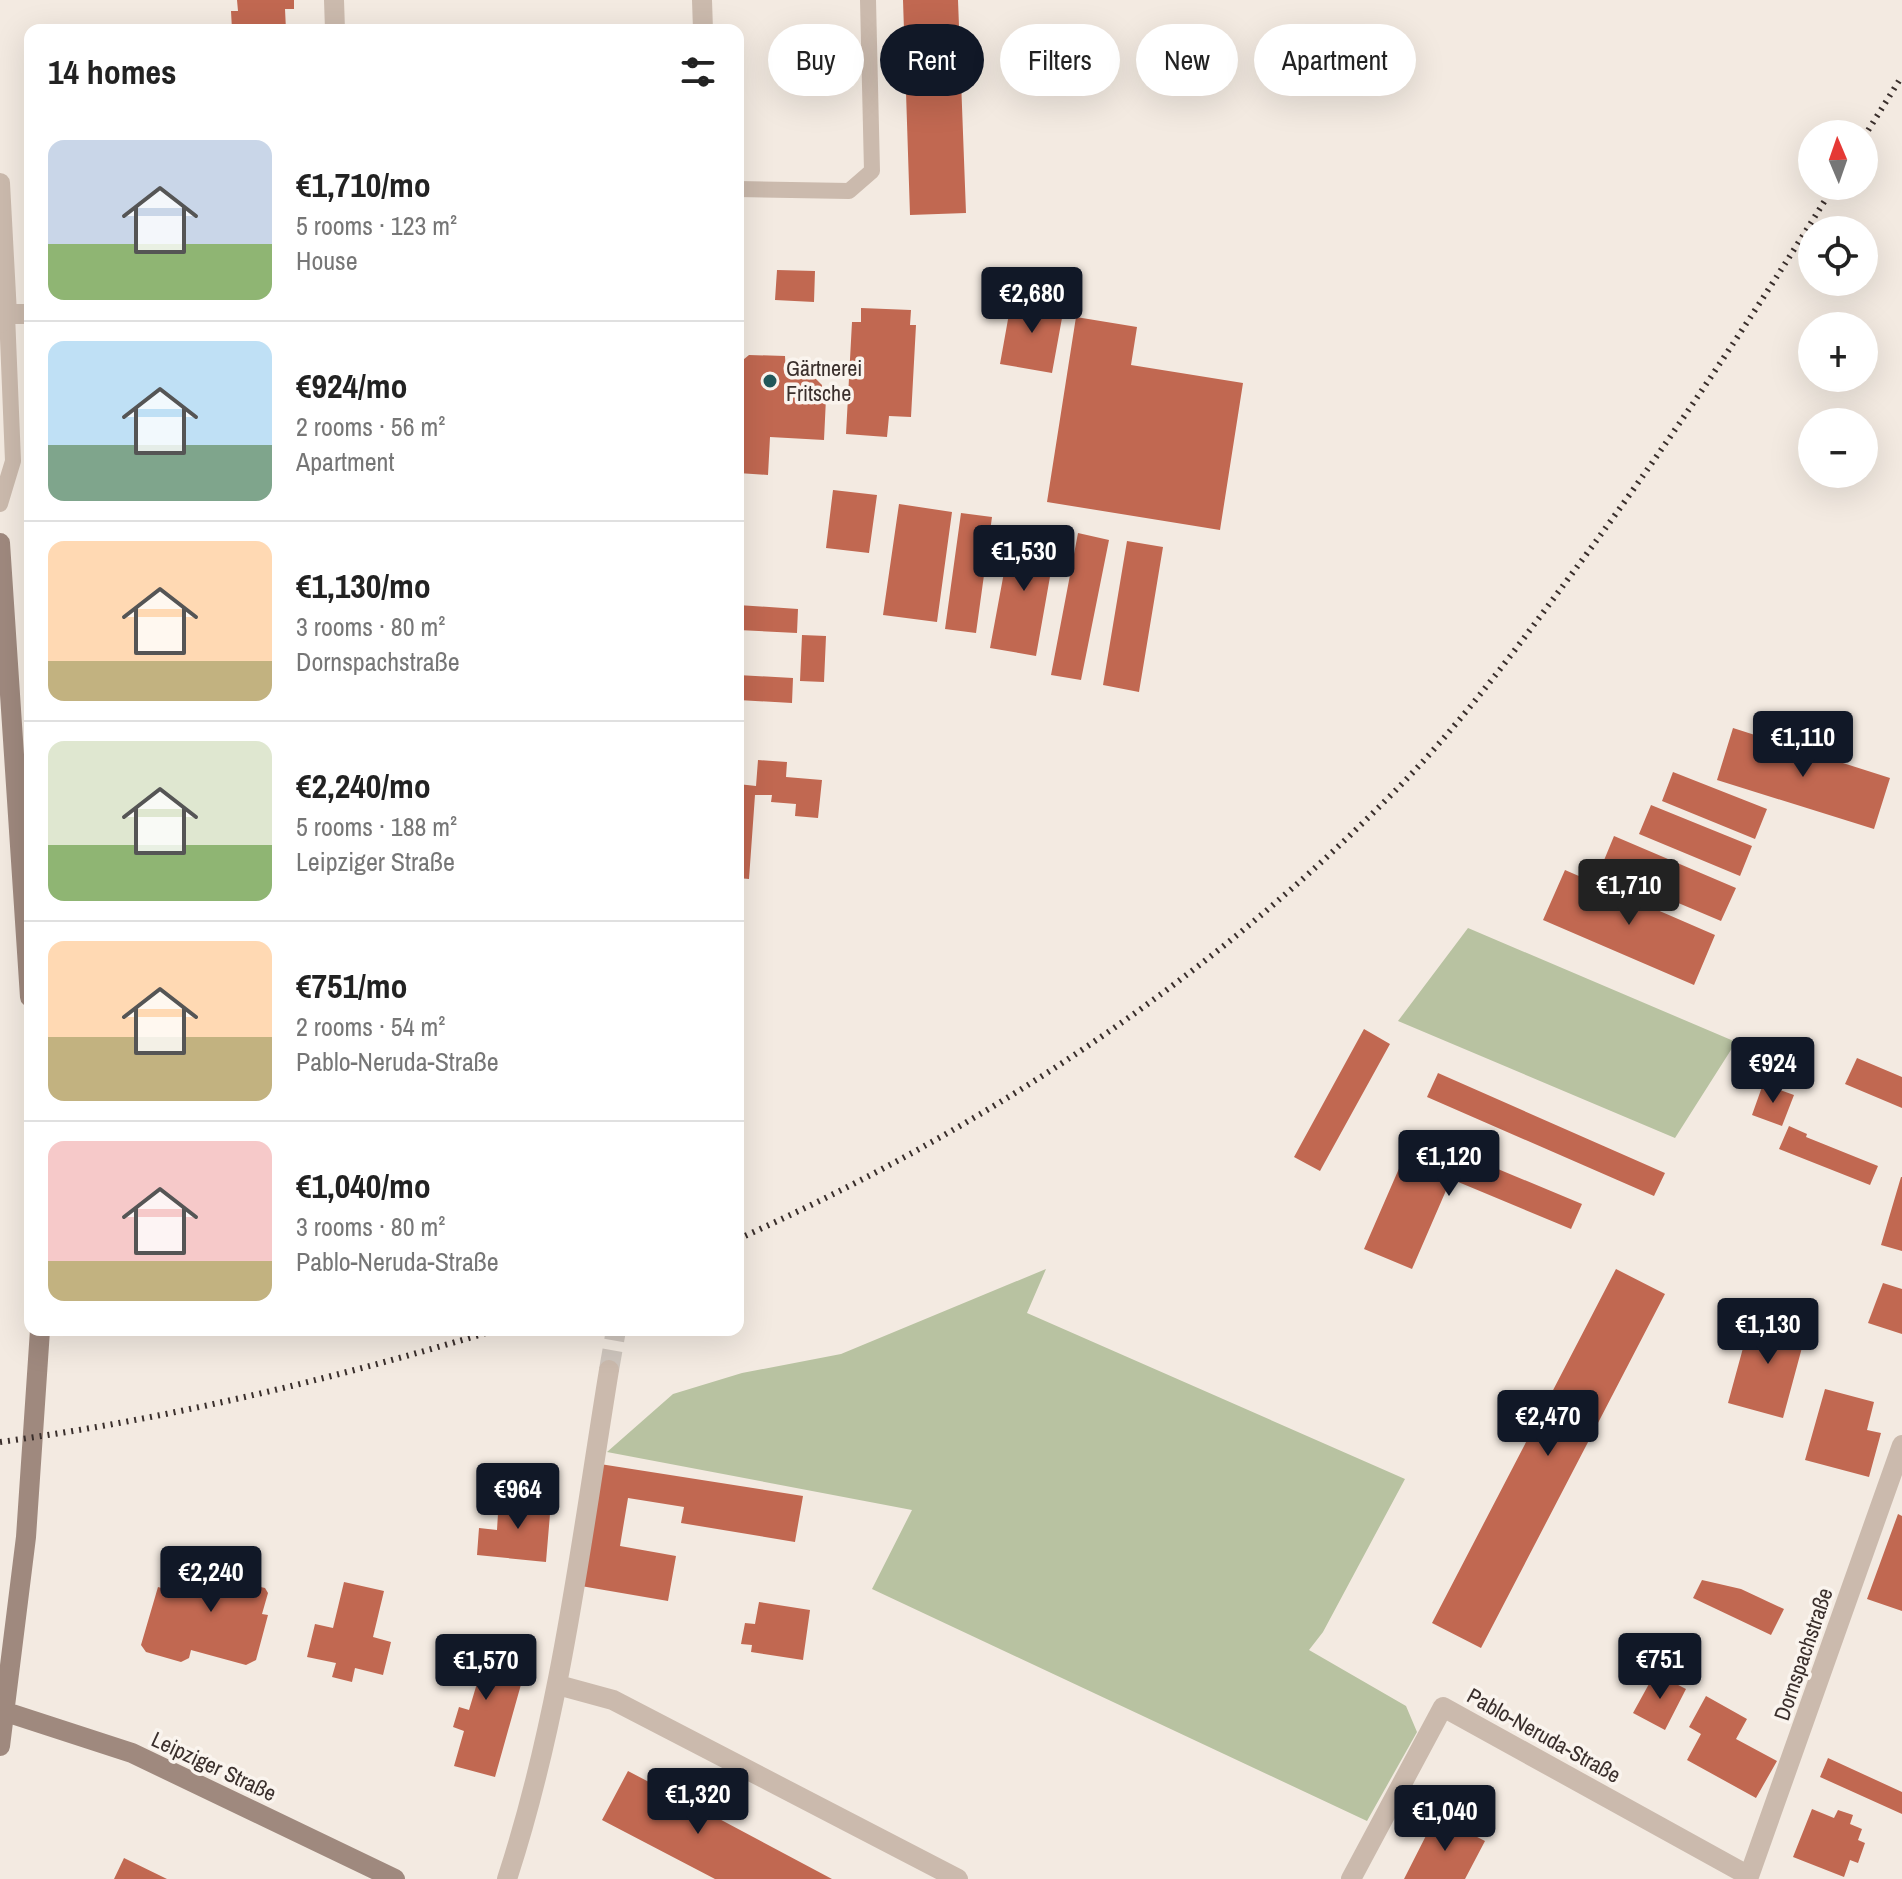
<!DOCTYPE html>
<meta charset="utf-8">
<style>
:root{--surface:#fff;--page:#f6f6f6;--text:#222;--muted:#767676;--line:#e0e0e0;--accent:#111827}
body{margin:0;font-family:"Archivo Narrow",sans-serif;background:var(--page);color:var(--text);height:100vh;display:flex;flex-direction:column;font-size:30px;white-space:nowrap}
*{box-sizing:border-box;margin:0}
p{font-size:26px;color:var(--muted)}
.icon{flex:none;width:44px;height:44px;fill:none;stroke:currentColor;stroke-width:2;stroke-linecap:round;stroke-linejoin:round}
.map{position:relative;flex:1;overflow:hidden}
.panel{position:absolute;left:24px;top:24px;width:720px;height:1312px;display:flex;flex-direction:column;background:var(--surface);border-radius:16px;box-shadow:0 8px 32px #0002}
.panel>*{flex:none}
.guide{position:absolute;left:768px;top:24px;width:760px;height:72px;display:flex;gap:16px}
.needle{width:52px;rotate:358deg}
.fabs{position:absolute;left:1798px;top:120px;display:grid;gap:16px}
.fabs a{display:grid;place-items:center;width:80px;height:80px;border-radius:50%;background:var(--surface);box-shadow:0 8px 32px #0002;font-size:40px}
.price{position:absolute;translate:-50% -68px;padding:0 18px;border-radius:8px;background:var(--accent);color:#fff;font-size:26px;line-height:52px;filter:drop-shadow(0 2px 4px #0008)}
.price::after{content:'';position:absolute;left:50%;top:48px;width:24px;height:18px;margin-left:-12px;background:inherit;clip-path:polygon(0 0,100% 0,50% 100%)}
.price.on{background:#222;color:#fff}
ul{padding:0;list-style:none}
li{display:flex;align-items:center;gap:24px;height:200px;padding:0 24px}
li+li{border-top:2px solid var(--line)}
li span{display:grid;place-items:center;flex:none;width:224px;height:160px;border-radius:16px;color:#555}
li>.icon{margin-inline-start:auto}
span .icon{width:96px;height:96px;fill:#fffc;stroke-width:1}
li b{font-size:34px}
h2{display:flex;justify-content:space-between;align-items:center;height:96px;padding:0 24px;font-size:34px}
.chip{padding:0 28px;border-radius:36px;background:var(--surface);box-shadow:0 8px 32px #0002;font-size:28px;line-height:72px}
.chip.on{background:var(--accent);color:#fff}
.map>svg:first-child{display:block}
</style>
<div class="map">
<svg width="1902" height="1879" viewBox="0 0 1902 1879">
<rect width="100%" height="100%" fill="#f3eae1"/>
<path fill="#b8c2a1" d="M1468,928L1736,1042L1675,1138L1398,1021Z
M1046,1269L1027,1313L1405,1479L1323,1632L1309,1650L1406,1706L1417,1732L1367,1821L872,1589L912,1510L607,1452L673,1394L742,1373L841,1354Z"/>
<path fill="#c16851" d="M237,0H294V9H285L286,30H232L231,11H238Z
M903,0H958L966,213L910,215Z
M777,270L815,271L814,302L775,300Z
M1012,297L1064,307L1052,373L1000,364Z
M861,308L911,310L910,325H916L911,417L889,416L887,437L846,434L852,322H861Z
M1076,317L1137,327L1131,365L1243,383L1220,530L1047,502Z
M749,355L785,356L786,375L813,376L822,385L821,398H826L824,440L770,437L768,475L738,473V364Z
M833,490L877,495L869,553L826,548Z
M899,504L952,512L937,622L883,615Z
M961,513L992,517L976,633L945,629Z
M1012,529L1057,537L1036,656L990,648Z
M1078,533L1109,540L1081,680L1051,675Z
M1127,541L1163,547L1139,692L1103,685Z
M738,605L798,609L797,633L738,630Z
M802,635L826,636L824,682L800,681Z
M738,675L793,678L792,703L738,700Z
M1733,728L1890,778L1874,829L1717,780Z
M758,760L787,762L786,777L822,780L818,818L795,816L796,804L771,802L772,795H755L749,879L738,878V784L756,786Z
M1673,772L1767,809L1755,839L1662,801Z
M1651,805L1752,846L1740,876L1639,834Z
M1614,836L1736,888L1721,921L1600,870Z
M1565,870L1715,935L1694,985L1543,920Z
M1364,1029L1390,1044L1320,1171L1294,1157Z
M1857,1058L1902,1077V1108L1845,1084Z
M1438,1073L1665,1173L1654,1196L1427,1097Z
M1763,1084L1794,1095L1782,1126L1752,1115Z
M1789,1126L1807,1134L1806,1137L1878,1166L1870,1185L1779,1149Z
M1414,1134L1582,1204L1571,1229L1451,1179L1412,1269L1364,1249Z
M1901,1177H1902V1251L1881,1245Z
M1616,1269L1665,1294L1481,1648L1432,1623Z
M1883,1283L1902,1289V1334L1868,1323Z
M1752,1315L1807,1329L1783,1418L1728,1403Z
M1825,1389L1874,1402L1867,1430L1881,1433L1869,1477L1805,1460Z
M600,1464L803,1496L795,1542L681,1523L684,1507L628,1498L620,1546L676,1556L668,1601L581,1586Z
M499,1497L551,1502L546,1562L477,1555L479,1528L497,1530Z
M1898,1514L1902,1516V1611L1867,1599Z
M210,1548L258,1562L252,1585L265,1588L268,1593L262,1614L268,1615L256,1660L246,1665L191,1650L189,1658L181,1662L146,1652L141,1645L158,1587L195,1598Z
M1702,1580L1741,1589L1784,1609L1771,1635L1693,1598Z
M344,1582L384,1591L373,1637L391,1642L383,1675L355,1668L352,1682L332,1677L336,1663L307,1657L315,1624L333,1628Z
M759,1602L810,1610L803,1660L751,1652L752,1645L741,1644L745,1623L755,1624Z
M455,1636L529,1656L495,1777L454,1766L464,1731L453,1727L459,1707L469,1710L478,1680L447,1672Z
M1655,1673L1686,1689L1665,1730L1633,1713Z
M1706,1696L1747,1719L1736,1739L1777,1761L1756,1798L1687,1760L1701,1734L1689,1727Z
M1828,1758L1902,1792V1814L1820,1777Z
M628,1771L710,1814L832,1879H715L602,1820Z
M1812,1809L1834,1818L1838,1810L1853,1815L1850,1824L1862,1829L1858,1840L1865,1843L1858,1863L1850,1860L1844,1877L1793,1857Z
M1436,1816L1485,1841L1465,1879H1404Z
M124,1858L167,1879H114Z"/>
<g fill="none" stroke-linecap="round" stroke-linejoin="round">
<path stroke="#cec5bd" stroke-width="20" stroke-dasharray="20 10" stroke-linecap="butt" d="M609,1370L616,1330"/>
<path stroke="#cbbaad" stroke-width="16" d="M738,189L849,191L872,171L868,0
M0,504L13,461L7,314"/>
<path stroke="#cbbaad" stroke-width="20" d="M334,0L335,30
M702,0L703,30
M0,183L7,314L0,323
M7,314H30
M558,1685L613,1700L958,1879
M507,1879C561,1714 581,1541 609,1370
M1351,1879L1443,1707L1749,1876
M1748,1879L1902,1445"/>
<path stroke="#9f897e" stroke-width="20" d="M0,543L30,997
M6,1712L132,1753L395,1879
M0,1746L26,1537L40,1330"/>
<path stroke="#3a2f2c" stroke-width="6" stroke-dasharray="2 6" stroke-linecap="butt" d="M1864,137L1902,76
M738,1239C978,1132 1199,988 1385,801C1453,734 1511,656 1568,579C1663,452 1750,321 1834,186
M0,1442C169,1419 333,1379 496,1330"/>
</g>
<circle fill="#22585a" stroke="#faf4ee" stroke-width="3" cx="770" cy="381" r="8"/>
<g text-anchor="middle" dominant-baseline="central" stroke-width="7" stroke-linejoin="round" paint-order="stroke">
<g font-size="22" fill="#3a2f2c" stroke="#faf4ee" text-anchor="start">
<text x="786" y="368">Gärtnerei<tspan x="786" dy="25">Fritsche</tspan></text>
</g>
<g font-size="22" fill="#3a2f2c" stroke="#faf4ee">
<text transform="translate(1803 1654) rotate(-71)">Dornspachstraße</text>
<text transform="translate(1544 1735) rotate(29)">Pablo-Neruda-Straße</text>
<text transform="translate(214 1766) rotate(25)">Leipziger Straße</text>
</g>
</g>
</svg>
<div class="fabs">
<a><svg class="needle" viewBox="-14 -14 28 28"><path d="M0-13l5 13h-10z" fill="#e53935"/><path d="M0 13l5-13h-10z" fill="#767676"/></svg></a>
<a><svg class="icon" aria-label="locate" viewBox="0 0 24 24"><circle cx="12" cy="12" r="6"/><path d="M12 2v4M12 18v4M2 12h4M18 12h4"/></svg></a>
<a>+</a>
<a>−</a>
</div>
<b class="price" style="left:1032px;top:335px">€2,680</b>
<b class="price" style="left:1024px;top:593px">€1,530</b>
<b class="price" style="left:1803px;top:779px">€1,110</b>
<b class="price on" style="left:1629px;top:927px">€1,710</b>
<b class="price" style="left:1773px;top:1105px">€924</b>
<b class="price" style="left:1449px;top:1198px">€1,120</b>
<b class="price" style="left:1768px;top:1366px">€1,130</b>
<b class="price" style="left:1548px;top:1458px">€2,470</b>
<b class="price" style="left:518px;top:1531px">€964</b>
<b class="price" style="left:211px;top:1614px">€2,240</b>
<b class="price" style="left:1660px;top:1701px">€751</b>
<b class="price" style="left:486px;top:1702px">€1,570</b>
<b class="price" style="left:698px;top:1836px">€1,320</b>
<b class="price" style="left:1445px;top:1853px">€1,040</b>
<div class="guide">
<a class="chip">Buy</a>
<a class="chip on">Rent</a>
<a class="chip">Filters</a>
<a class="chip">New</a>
<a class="chip">Apartment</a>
</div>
<section class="panel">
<h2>14 homes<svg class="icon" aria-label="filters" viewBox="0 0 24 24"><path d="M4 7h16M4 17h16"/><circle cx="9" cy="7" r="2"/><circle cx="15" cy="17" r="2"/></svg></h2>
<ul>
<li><span style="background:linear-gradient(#c9d6e8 65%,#8fb573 0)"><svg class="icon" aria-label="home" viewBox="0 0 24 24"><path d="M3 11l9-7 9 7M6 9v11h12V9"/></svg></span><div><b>€1,710/mo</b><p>5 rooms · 123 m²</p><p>House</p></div></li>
<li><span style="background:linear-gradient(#bfe0f5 65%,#7fa58c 0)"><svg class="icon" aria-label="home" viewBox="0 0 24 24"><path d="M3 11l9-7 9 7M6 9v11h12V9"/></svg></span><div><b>€924/mo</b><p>2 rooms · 56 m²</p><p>Apartment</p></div></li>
<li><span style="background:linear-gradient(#ffd9b3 75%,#c2b280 0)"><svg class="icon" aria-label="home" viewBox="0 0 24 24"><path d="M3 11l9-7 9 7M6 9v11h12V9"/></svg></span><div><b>€1,130/mo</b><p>3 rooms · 80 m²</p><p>Dornspachstraße</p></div></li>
<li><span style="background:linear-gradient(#dfe7d0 65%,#8fb573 0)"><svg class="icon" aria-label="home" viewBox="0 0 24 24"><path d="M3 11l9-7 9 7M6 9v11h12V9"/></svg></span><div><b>€2,240/mo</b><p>5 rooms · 188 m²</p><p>Leipziger Straße</p></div></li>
<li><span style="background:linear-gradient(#ffd9b3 60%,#c2b280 0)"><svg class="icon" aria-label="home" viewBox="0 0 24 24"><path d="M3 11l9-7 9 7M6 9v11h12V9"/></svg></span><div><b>€751/mo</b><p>2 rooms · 54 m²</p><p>Pablo-Neruda-Straße</p></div></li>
<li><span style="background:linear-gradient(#f6c9c9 75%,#c2b280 0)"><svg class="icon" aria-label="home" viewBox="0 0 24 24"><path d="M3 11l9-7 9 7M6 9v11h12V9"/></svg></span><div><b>€1,040/mo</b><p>3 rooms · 80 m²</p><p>Pablo-Neruda-Straße</p></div></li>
</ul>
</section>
</div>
